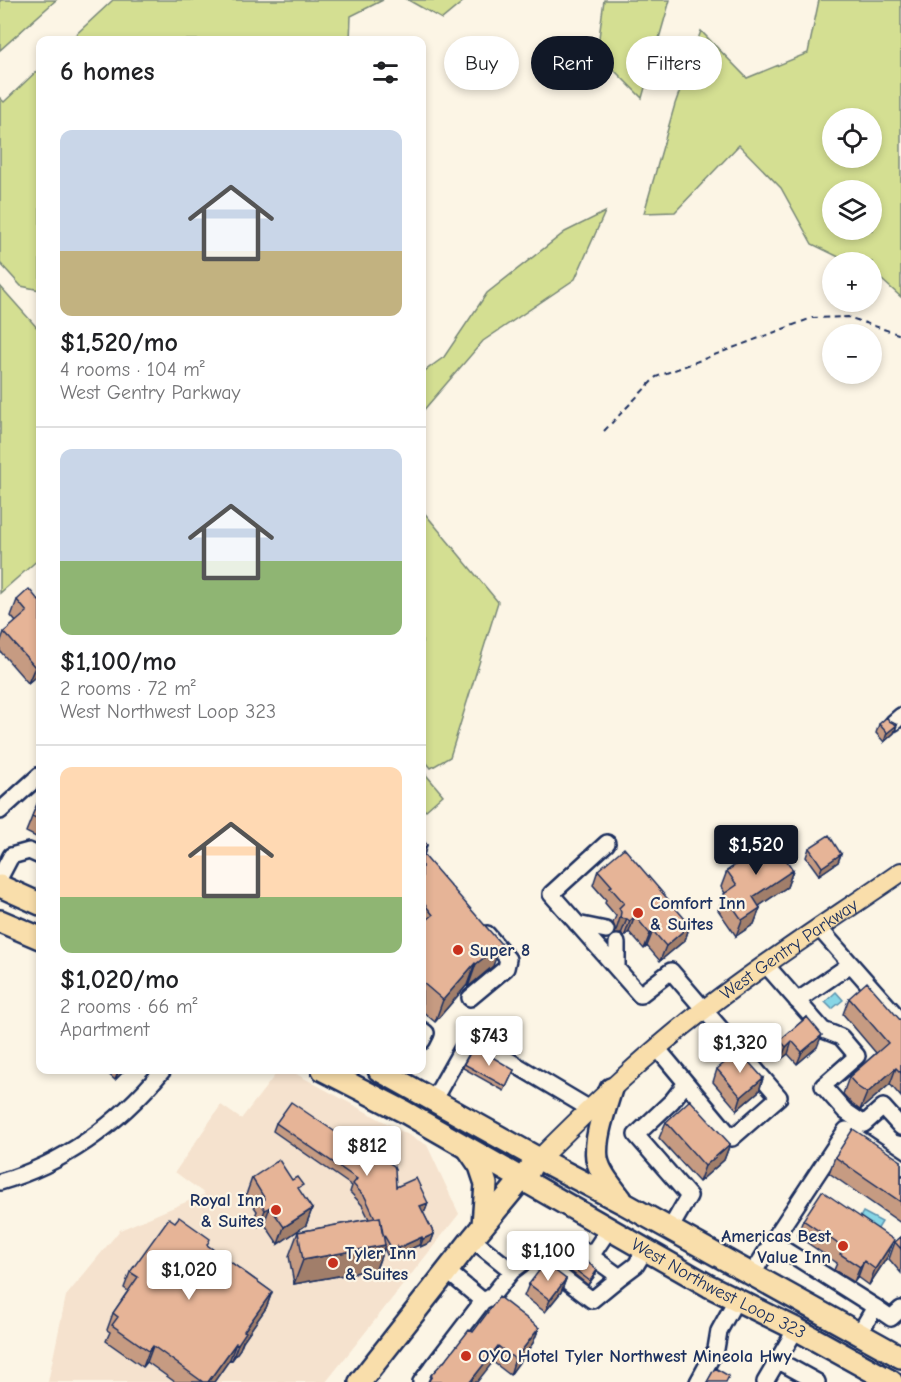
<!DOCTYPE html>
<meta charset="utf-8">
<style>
:root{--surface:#fff;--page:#f2f2f2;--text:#202124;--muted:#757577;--line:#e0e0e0;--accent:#111827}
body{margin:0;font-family:"Comic Neue",sans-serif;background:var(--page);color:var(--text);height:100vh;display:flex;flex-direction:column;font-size:22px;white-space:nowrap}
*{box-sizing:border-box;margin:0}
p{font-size:20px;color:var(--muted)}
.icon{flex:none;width:33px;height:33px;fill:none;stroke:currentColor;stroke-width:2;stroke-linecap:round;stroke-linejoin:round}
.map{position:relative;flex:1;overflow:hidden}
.details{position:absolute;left:36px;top:36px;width:390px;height:1038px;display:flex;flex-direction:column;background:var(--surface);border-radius:12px;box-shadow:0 3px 9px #0003}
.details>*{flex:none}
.banner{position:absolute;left:444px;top:36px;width:366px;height:54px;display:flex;gap:12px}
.controls{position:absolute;left:822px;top:108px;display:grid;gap:12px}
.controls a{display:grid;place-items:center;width:60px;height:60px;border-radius:50%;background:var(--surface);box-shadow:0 3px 9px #0003;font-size:30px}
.price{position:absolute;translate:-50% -51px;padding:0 14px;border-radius:6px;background:#fff;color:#222;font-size:20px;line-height:39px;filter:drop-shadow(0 2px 3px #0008)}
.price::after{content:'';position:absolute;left:50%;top:36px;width:18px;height:14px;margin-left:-9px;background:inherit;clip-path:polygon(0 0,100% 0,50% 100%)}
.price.on{background:var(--accent);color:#fff}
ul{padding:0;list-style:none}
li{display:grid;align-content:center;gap:12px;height:318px;padding:0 24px}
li+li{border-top:2px solid var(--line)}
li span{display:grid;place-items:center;height:186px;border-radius:12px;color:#555}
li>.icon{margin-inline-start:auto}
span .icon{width:108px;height:108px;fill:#fffc;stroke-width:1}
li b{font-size:26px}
h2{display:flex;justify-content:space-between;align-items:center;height:72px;padding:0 24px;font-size:26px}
.chip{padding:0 21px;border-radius:27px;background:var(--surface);box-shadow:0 3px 9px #0003;font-size:21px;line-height:54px}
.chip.on{background:var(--accent);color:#fff}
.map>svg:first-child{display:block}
</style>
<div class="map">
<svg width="901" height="1382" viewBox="0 0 901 1382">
<rect width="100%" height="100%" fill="#fcf5e5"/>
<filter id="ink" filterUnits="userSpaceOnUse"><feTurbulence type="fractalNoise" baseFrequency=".0167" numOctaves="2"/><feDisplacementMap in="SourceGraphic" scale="12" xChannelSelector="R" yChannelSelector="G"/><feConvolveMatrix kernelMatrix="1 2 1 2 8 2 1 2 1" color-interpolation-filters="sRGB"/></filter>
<g filter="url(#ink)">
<path fill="#f5e2ce" d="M279,1070H289L427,1145L459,1214L326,1382H48L66,1296L120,1230L205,1194L175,1172L221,1105L241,1119Z"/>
<path fill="#d4df92" stroke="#788778" stroke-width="1.5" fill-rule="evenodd" d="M0,0H56L0,50Z
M113,0H383L351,16L350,40H70Z
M408,0H465L442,19Z
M604,0H670L642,98L597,53Z
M819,0H901V297L881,279L872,274V262H849L812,244L781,188L739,145L675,212L644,213L675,104L701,31L747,78L808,53ZM832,118H872V158H832ZM832,190H872V230H832Z
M40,68V290L21,286L0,263V98L4,102Z
M605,212L575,279L483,341L422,412V373L444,357L487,293L565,232Z
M0,286L40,331V558L0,593Z
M422,510L498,602L450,757L431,768L422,757Z
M422,770L443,795L425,811L422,807Z"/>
<path fill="#87d6e5" stroke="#5c93af" stroke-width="1.5" d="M836,992L843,1000L832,1009L825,1002Z
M863,1212L882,1222L874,1235L858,1221Z"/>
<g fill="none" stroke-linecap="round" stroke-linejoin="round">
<defs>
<path id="minor" d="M893,723L901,716
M0,811L40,775
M607,843L551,894L640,995L671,971L779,1097L732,1138L657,1048
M0,877L11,856L29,851L40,856
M577,924L606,930
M819,928L901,1021
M617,943V969
M766,965L823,1030L841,1037L857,1056L823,1086L845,1111L864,1124L883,1107L901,1127
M470,998L506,968L508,959L487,934
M797,1001L851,964
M422,1030L426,1033L422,1041
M434,1099L469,1037L590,1109
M0,1182C66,1163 120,1122 163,1070
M609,1229L591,1256L620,1277L636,1265L645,1250
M670,1229L689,1196L636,1135L672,1101L686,1083
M472,1239L512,1271
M772,1242L846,1130L901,1167
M533,1255L545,1247L580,1248L591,1256
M752,1275L772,1242L875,1307L859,1334
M483,1301L491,1297L512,1271L533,1255L592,1300L620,1277
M875,1307L891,1318L901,1309
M777,1360L817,1382
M421,1382L483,1301L447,1271
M698,1382L716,1349L719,1331L736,1300
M765,1382L796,1329"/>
<g id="major">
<path id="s1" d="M539,1159C592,1106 646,1054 705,1009C768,960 836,917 901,872"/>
</g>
<g id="highway">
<path d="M0,886L40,904"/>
<path d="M0,921L40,938"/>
<path id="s2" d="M323,1070L403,1111L709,1286L798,1330L892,1382"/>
<path d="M379,1070L539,1159L625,1204L901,1357"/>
<path d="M611,1089C605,1109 594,1138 597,1159C600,1174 612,1187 621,1199"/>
<path d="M469,1150L480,1166L486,1184L483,1225"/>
<path d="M360,1382L472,1239L530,1169"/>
</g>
</defs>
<use href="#minor" stroke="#1b2f5e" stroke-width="20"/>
<use href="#major" stroke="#1b2f5e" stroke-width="22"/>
<use href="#highway" stroke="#1b2f5e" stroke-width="26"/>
<path stroke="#1b2f5e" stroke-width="2" stroke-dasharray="6 4.5" stroke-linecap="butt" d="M604,431L656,377L812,318L848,317L901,335"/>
<use href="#minor" stroke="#fcf5e5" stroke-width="15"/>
<use href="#major" stroke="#f9deab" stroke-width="18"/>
<use href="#highway" stroke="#f9deab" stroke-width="21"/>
</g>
<path fill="#c69b82" stroke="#1b2f5e" stroke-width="1.5" d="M17,600L39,601L40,600V673L28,683L0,651V643L4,632L16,622L11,616Z
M889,721L897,725L894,733L884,742L876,733L879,724Z
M40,797V839L26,832Z
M422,836V839L427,845L424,855L493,966L468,987L467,985L435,1022L422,1011Z
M752,844L793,870L787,887L759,906L760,908L754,924L736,936L718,910L725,893L721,887L727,871L748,856Z
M809,848L841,854L838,862L819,875L806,857Z
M598,870L690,925L685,940L660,961L647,946L644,949L629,932L624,937L621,934H615V928L613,923L616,916L605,903L606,900L593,885Z
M849,998L901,1021V1097L890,1084L860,1110L852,1104L843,1094L849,1077L876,1053L843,1014Z
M807,1017L817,1047L797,1064L788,1054L781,1059L775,1053L780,1040Z
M464,1064L514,1070L504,1091L463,1068Z
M717,1069L763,1078L759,1091L737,1110L713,1082Z
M104,1070H125L115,1080Z
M666,1122L730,1144L724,1160L699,1182L659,1138Z
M276,1123L371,1156L393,1159L390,1163L396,1187L428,1203L425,1211L423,1212L434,1234L431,1242L420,1247L419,1245L395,1256L394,1254L388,1257L384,1248L376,1269L294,1284L289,1256L298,1232L369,1219L362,1205L350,1192L352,1186L273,1131Z
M835,1157L901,1161V1223L829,1173Z
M252,1178L300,1192L312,1209L306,1225L278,1244L264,1223L259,1226L254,1219L257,1211L246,1195Z
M803,1220L888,1256L869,1285L858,1277L854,1282L834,1270L837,1263L797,1236Z
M901,1237V1273L889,1259L895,1242Z
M208,1246L272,1292L266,1308L243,1341L240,1349L232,1360L230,1359L214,1382H175L147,1362L143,1367L106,1341L110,1332L107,1330L113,1313L128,1291L124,1288L130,1272Z
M557,1256L597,1270L596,1274L588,1285L556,1260Z
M566,1279L561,1292L545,1312L524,1296L529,1284Z
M539,1328L533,1343L510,1375L493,1362L428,1382L431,1375L473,1332Z"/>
<path fill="#a17e6a" stroke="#1b2f5e" stroke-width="1.5" d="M40,661V673L28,683L35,667Z
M897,725L894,733L884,742L887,733Z
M427,845L422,861V850Z
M841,854L838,862L819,875L822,867Z
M793,870L787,887L747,914L753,897Z
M760,908L754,924L736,936L742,920Z
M635,916L629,932L624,937L630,921Z
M620,918L627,919L621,934H615Z
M690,925L685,940L660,961L666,946Z
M653,931L647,946L644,949L650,934Z
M501,944L493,966L468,987L476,964Z
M475,963L467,985L435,1022L443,1000Z
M822,1035L817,1047L797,1064L802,1052Z
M792,1041L788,1054L781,1059L786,1047Z
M896,1068L890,1084L860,1110L867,1093Z
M119,1070H125L115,1080Z
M763,1078L759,1091L737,1110L741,1097Z
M730,1144L724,1160L699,1182L705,1166Z
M396,1151L393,1159L385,1170L388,1162Z
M428,1203L425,1211L417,1215L420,1206Z
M270,1207L264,1223L259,1226L265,1210Z
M312,1209L306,1225L278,1244L284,1227Z
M434,1234L431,1242L420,1247L423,1239Z
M422,1237L419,1245L395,1256L398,1248Z
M894,1240L888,1256L869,1285L875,1269Z
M385,1245L376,1269L294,1284L303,1260Z
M397,1246L394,1254L388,1257L392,1249Z
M864,1261L858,1277L854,1282L860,1267Z
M597,1270L596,1274L588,1285L590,1281Z
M566,1279L561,1292L545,1312L550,1300Z
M272,1292L266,1308L243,1341L240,1349L232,1360L238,1344L244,1331Z
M539,1328L533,1343L510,1375L515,1359Z
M236,1343L230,1359L214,1382H208Z
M153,1346L147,1362L143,1367L149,1351Z
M498,1346L493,1362L477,1382H470Z"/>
<path fill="#e6b497" stroke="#1b2f5e" stroke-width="1.5" d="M29,589L39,601L40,600V661L35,667L4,632L27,612L17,600Z
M887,717L889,721L897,725L887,733L879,724Z
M40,797V820L32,816Z
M768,833L793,870L753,897L760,908L742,920L724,894L737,885L727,871L757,850L752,844Z
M829,835L841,854L822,867L809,848Z
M422,836V839L427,845L422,850Z
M624,848L690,925L666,946L653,931L650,934L635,916L630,921L627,919L620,918L621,912L619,908L624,903L610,887L612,886L598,870Z
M422,853L501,944L476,964L475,963L443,1000L422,982V924L433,915L422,901Z
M867,982L901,1021V1073L896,1068L867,1093L858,1087L849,1077L888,1043L849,998Z
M807,1017L822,1035L802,1052L792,1041L786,1047L780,1040Z
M474,1046L514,1070L506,1087L464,1064Z
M739,1051L763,1078L741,1097L717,1069Z
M690,1100L730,1144L705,1166L666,1122Z
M291,1102L371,1156L383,1140L396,1151L388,1162L394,1166L395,1169L396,1187L416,1178L428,1203L420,1206L434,1234L423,1239L422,1237L398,1248L397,1246L392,1249L382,1232L380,1217L375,1218L365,1197L353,1184L357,1179L276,1123Z
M853,1129L901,1161V1202L835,1157Z
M279,1160L292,1180L297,1177L303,1185L298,1188L312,1209L284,1227L270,1207L265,1210L260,1202L265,1199L252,1178Z
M822,1191L894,1240L875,1269L864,1261L860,1267L840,1254L844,1248L803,1220Z
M179,1217L210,1239L207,1245L272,1292L244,1331L246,1332L238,1344L236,1343L208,1382H203L153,1346L149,1351L112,1325L118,1317L113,1313L138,1277L130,1272L169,1218L175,1222Z
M380,1217L385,1245L303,1260L298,1232Z
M901,1237V1249L895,1242Z
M560,1253H576L597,1270L590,1281L557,1256Z
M545,1263L566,1279L550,1300L529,1284Z
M499,1297L539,1328L515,1359L498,1346L470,1382H428L432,1376L431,1375L443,1362H444L469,1330L473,1332Z
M715,1368L729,1376L726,1382H707Z"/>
</g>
<g fill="#c8321e" stroke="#fcf5e5" stroke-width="2">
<circle cx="638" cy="913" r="6"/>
<circle cx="458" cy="950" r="6"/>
<circle cx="276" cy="1210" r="6"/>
<circle cx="843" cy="1246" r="6"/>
<circle cx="333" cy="1263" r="6"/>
<circle cx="466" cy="1356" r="6"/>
</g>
<g text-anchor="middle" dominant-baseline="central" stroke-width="4.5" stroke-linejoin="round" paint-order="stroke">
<g font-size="18" font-weight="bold" fill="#1b2f5e" stroke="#fcf5e5" text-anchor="start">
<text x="650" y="903">Comfort Inn<tspan x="650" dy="21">&amp; Suites</tspan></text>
<text x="470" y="950">Super 8</text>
<text x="264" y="1200" text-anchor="end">Royal Inn<tspan x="264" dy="21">&amp; Suites</tspan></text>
<text x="831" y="1236" text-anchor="end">Americas Best<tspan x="831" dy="21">Value Inn</tspan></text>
<text x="345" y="1253">Tyler Inn<tspan x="345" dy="21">&amp; Suites</tspan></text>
<text x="478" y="1356">OYO Hotel Tyler Northwest Mineola Hwy</text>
</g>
<g font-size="18" fill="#1b2f5e" stroke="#fcf5e5">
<text stroke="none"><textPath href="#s1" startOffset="327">West Gentry Parkway</textPath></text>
<text stroke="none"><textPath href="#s2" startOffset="452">West Northwest Loop 323</textPath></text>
</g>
</g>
</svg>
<div class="controls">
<a><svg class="icon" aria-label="locate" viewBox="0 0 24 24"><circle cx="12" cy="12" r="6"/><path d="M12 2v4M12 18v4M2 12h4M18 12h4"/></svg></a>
<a><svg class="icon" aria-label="layers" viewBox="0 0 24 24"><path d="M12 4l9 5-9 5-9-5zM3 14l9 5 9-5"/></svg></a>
<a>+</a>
<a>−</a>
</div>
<b class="price on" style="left:756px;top:876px">$1,520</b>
<b class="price" style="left:489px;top:1067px">$743</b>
<b class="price" style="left:740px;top:1074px">$1,320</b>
<b class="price" style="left:367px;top:1177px">$812</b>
<b class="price" style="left:548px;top:1282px">$1,100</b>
<b class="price" style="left:189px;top:1301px">$1,020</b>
<div class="banner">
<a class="chip">Buy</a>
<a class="chip on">Rent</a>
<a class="chip">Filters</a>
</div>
<section class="details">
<h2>6 homes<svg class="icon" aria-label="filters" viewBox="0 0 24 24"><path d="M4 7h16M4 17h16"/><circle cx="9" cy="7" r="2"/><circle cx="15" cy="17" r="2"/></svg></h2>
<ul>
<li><span style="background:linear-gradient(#c9d6e8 65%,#c2b280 0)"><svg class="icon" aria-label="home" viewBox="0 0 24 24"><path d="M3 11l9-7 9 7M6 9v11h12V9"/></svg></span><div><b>$1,520/mo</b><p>4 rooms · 104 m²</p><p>West Gentry Parkway</p></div></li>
<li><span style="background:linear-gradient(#c9d6e8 60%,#8fb573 0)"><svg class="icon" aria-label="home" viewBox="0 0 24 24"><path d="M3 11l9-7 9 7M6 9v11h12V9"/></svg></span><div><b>$1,100/mo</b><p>2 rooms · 72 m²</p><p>West Northwest Loop 323</p></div></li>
<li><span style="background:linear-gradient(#ffd9b3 70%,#8fb573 0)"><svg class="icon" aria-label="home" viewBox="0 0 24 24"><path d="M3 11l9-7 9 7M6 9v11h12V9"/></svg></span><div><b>$1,020/mo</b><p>2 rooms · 66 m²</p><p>Apartment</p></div></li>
</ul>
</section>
</div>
